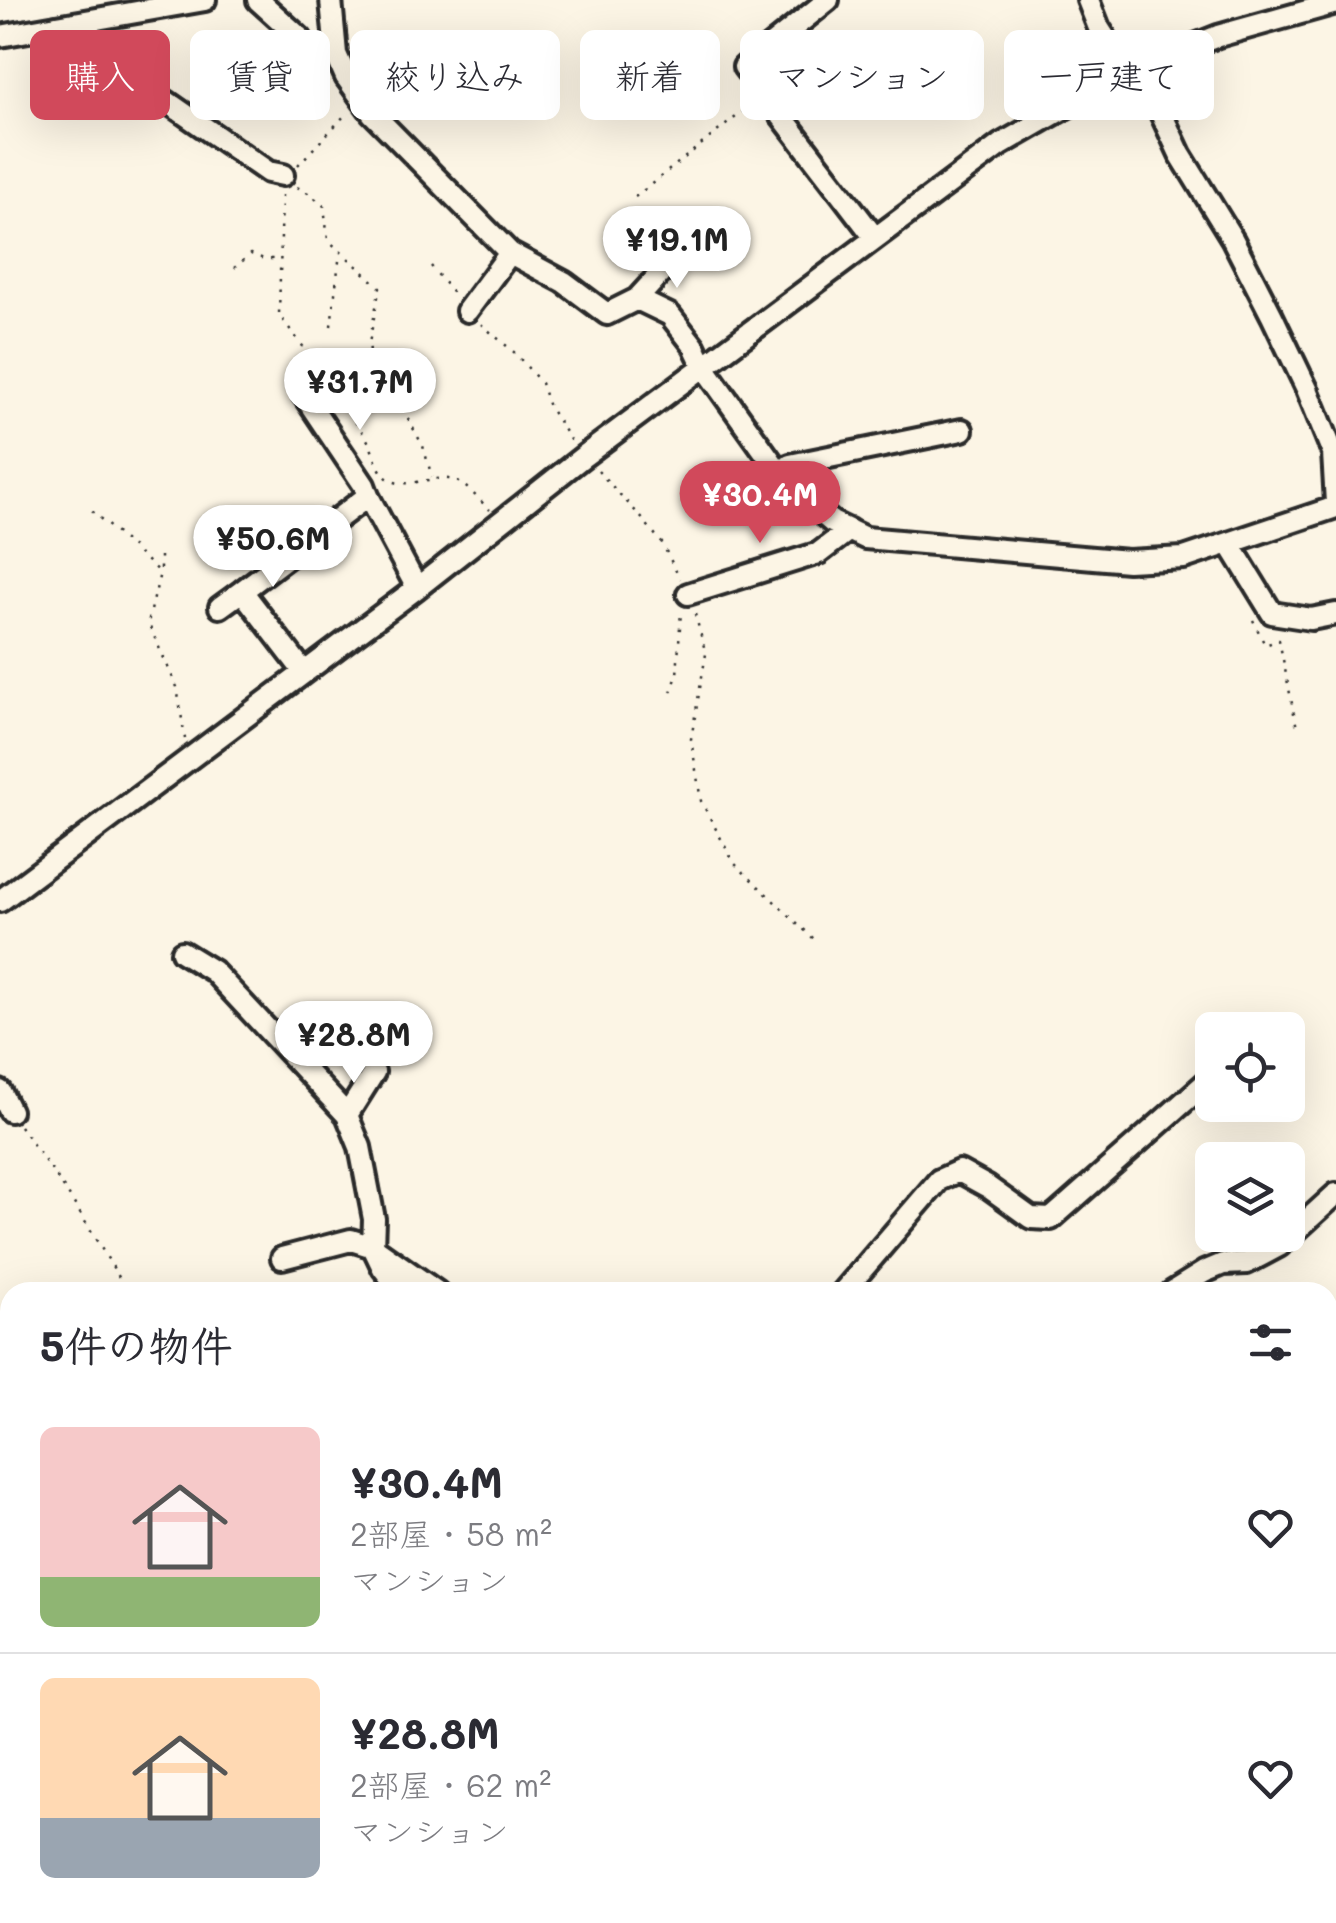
<!DOCTYPE html>
<html lang="ja">
<meta charset="utf-8">
<style>
:root{--surface:#fff;--page:#f2f2f3;--text:#2b2b33;--muted:#7c7c81;--line:#e1e1e2;--accent:#d1495b}
body{margin:0;font-family:Mali,"Klee One",sans-serif;background:var(--page);color:var(--text);height:100vh;display:flex;flex-direction:column;font-size:38px;white-space:nowrap}
*{box-sizing:border-box;margin:0}
p{font-size:32px;color:var(--muted)}
.icon{flex:none;width:55px;height:55px;fill:none;stroke:currentColor;stroke-width:2;stroke-linecap:round;stroke-linejoin:round}
.map{position:relative;flex:1;overflow:hidden}
.side{position:absolute;left:0px;top:1282px;width:1338px;height:642px;display:flex;flex-direction:column;background:var(--surface);border-radius:30px 30px 0 0;box-shadow:0 10px 40px #0002}
.side>*{flex:none}
.hud{position:absolute;left:30px;top:30px;width:1278px;height:90px;display:flex;gap:20px}
.tools{position:absolute;left:1195px;top:1012px;display:grid;gap:20px}
.tools a{display:grid;place-items:center;width:110px;height:110px;border-radius:15px;background:var(--surface);box-shadow:0 10px 40px #0002;font-size:50px}
.price{position:absolute;translate:-50% -85px;padding:0 22px;border-radius:35px;background:#fff;color:#222;font-size:32px;line-height:65px;filter:drop-shadow(0 2px 5px #0008)}
.price::after{content:'';position:absolute;left:50%;top:60px;width:30px;height:22px;margin-left:-15px;background:inherit;clip-path:polygon(0 0,100% 0,50% 100%)}
.price.active{background:var(--accent);color:#fff}
ul{padding:0;list-style:none}
li{display:flex;align-items:center;gap:30px;height:250px;padding:0 40px}
li+li{border-top:2px solid var(--line)}
li span{display:grid;place-items:center;flex:none;width:280px;height:200px;border-radius:15px;color:#555}
li>.icon{margin-inline-start:auto}
span .icon{width:120px;height:120px;fill:#fffc;stroke-width:1}
li b{font-size:42px}
h2{display:flex;justify-content:space-between;align-items:center;height:120px;padding:0 40px;font-size:42px}
.tag{padding:0 35px;border-radius:15px;background:var(--surface);box-shadow:0 10px 40px #0002;font-size:35px;line-height:90px}
.tag.active{background:var(--accent);color:#fff}
.map>svg:first-child{display:block}
</style>
<div class="map">
<svg width="1336" height="1923" viewBox="0 0 1336 1923">
<rect width="100%" height="100%" fill="#fcf5e5"/>
<filter id="ink" filterUnits="userSpaceOnUse"><feTurbulence type="fractalNoise" baseFrequency=".01" numOctaves="2"/><feDisplacementMap in="SourceGraphic" scale="20" xChannelSelector="R" yChannelSelector="G"/><feConvolveMatrix kernelMatrix="1 2 1 2 8 2 1 2 1" color-interpolation-filters="sRGB"/></filter>
<g filter="url(#ink)">
<path fill="#a4e5ae" stroke="#68886c" stroke-width="2.5" d="M0,1420L10,1432V1915H146L147,1923H0Z"/>
<g fill="none" stroke-linecap="round" stroke-linejoin="round">
<defs>
<path id="minor" d="M258,0L300,38
M331,0L336,54L346,77L372,113L510,253L564,282L607,314L637,299L670,315L694,346L704,367L789,486L832,522L865,538L1128,561L1184,558L1336,507
M828,0L744,67L875,238
M1088,0L1099,28L1127,72L1159,109L1180,154L1233,240L1272,316L1307,389L1333,453L1336,503
M56,26L69,37L94,51L268,172L283,175
M0,36L205,0
M637,299L680,252
M467,311L510,253
M303,394L364,485L368,496
M781,474L790,465L962,430
M1229,543L1272,613L1311,619L1336,614
M242,591L368,496L417,588
M688,594L819,553L849,530
M220,607L242,591L304,672
M0,901L417,588L584,456L1000,145L1127,72L1218,36L1336,3
M182,952L213,971L347,1115L360,1147L374,1219L373,1247L437,1292
M344,1024L361,1043L374,1072L347,1115
M0,1091L10,1111
M282,1258L351,1240L373,1247L383,1268L402,1292
M843,1292L939,1180L959,1171L988,1187L1031,1218L1051,1219L1210,1079
M1172,1292L1204,1272L1223,1264L1247,1263L1279,1246L1336,1194
M567,1923L575,1915"/>
</defs>
<use href="#minor" stroke="#2b2b2b" stroke-width="28"/>
<path stroke="#2b2b2b" stroke-width="2.5" stroke-dasharray="2.5 8" stroke-linecap="butt" d="M298,165L347,113
M297,187L310,194L324,206L328,240L380,287L369,343L373,377L403,410L423,446L432,477
M282,195L279,315L345,401C350,417 360,427 368,441C376,456 378,480 399,483C417,485 435,475 454,480C466,484 480,501 490,510
M635,197L751,105
M431,266L455,296
M234,268L251,254L264,259H281
M481,324L515,353L541,383L549,407L572,443
M331,326L340,253
M598,471L640,516L662,543L680,579
M92,511L159,572
M160,556V573L148,623L177,687L185,739
M695,614L706,654L691,739L701,801L734,863L815,940
M1253,620L1265,645L1279,640L1297,728
M671,692L677,676L681,610
M20,1126L67,1192L128,1292
M410,1915V1923
M1124,1923L1125,1915"/>
<use href="#minor" stroke="#fcf5e5" stroke-width="20"/>
</g>
</g>
</svg>
<div class="tools">
<a><svg class="icon" aria-label="locate" viewBox="0 0 24 24"><circle cx="12" cy="12" r="6"/><path d="M12 2v4M12 18v4M2 12h4M18 12h4"/></svg></a>
<a><svg class="icon" aria-label="layers" viewBox="0 0 24 24"><path d="M12 4l9 5-9 5-9-5zM3 14l9 5 9-5"/></svg></a>
</div>
<b class="price" style="left:677px;top:291px">¥19.1M</b>
<b class="price" style="left:360px;top:433px">¥31.7M</b>
<b class="price active" style="left:760px;top:546px">¥30.4M</b>
<b class="price" style="left:273px;top:590px">¥50.6M</b>
<b class="price" style="left:354px;top:1086px">¥28.8M</b>
<div class="hud">
<a class="tag active">購入</a>
<a class="tag">賃貸</a>
<a class="tag">絞り込み</a>
<a class="tag">新着</a>
<a class="tag">マンション</a>
<a class="tag">一戸建て</a>
</div>
<section class="side">
<h2>5件の物件<svg class="icon" aria-label="filters" viewBox="0 0 24 24"><path d="M4 7h16M4 17h16"/><circle cx="9" cy="7" r="2"/><circle cx="15" cy="17" r="2"/></svg></h2>
<ul>
<li><span style="background:linear-gradient(#f6c9c9 75%,#8fb573 0)"><svg class="icon" aria-label="home" viewBox="0 0 24 24"><path d="M3 11l9-7 9 7M6 9v11h12V9"/></svg></span><div><b>¥30.4M</b><p>2部屋 · 58 m²</p><p>マンション</p></div><svg class="icon" aria-label="heart" viewBox="0 0 24 24"><path d="M12 20l-8-8c-3-5 5-10 8-4 3-6 11-1 8 4z"/></svg></li>
<li><span style="background:linear-gradient(#ffd9b3 70%,#9aa5b1 0)"><svg class="icon" aria-label="home" viewBox="0 0 24 24"><path d="M3 11l9-7 9 7M6 9v11h12V9"/></svg></span><div><b>¥28.8M</b><p>2部屋 · 62 m²</p><p>マンション</p></div><svg class="icon" aria-label="heart" viewBox="0 0 24 24"><path d="M12 20l-8-8c-3-5 5-10 8-4 3-6 11-1 8 4z"/></svg></li>
</ul>
</section>
</div>
